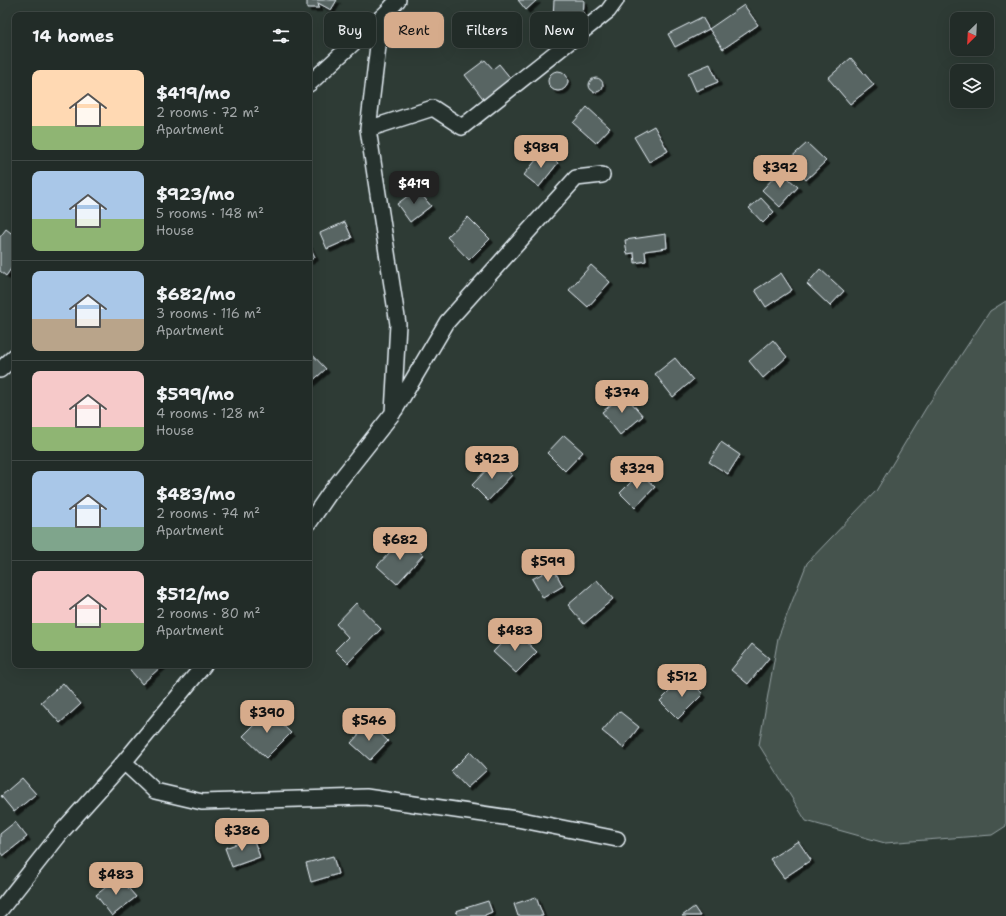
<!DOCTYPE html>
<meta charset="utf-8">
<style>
:root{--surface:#222c28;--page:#2a3430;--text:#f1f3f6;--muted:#a2a7a8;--line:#3f4845;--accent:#d6ab8b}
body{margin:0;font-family:"Shantell Sans",sans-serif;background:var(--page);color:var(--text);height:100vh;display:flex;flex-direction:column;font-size:15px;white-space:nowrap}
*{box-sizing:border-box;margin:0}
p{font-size:13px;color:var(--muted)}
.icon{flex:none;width:22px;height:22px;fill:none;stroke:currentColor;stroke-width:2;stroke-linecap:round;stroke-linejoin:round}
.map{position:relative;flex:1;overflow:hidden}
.drawer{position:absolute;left:12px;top:12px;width:300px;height:656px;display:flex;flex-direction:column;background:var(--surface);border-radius:8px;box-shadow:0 4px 16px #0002,0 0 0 1px var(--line)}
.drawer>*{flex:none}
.guide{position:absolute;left:324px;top:12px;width:380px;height:36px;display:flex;gap:8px}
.needle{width:26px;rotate:204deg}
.buttons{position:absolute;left:950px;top:12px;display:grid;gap:8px}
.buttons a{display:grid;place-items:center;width:44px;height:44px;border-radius:8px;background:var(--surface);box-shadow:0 4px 16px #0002,0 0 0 1px var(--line);font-size:20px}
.price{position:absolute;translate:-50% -34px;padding:0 9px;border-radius:8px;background:var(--accent);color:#111;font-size:13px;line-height:26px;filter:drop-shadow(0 1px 2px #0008)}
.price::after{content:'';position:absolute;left:50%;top:24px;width:12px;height:9px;margin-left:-6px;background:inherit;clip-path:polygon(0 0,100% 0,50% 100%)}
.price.current{background:#222;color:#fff}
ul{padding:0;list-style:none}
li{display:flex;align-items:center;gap:12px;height:100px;padding:0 20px}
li+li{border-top:1px solid var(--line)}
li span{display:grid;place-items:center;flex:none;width:112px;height:80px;border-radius:8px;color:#555}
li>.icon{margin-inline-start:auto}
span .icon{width:48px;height:48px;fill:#fffc;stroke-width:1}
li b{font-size:17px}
h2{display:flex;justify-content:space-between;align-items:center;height:48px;padding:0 20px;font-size:17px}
.pill{padding:0 14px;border-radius:8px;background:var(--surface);box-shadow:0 4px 16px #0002,0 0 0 1px var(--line);font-size:14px;line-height:36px}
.pill.current{background:var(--accent);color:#111}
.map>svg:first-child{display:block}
</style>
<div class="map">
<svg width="1006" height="916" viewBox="0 0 1006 916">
<defs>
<filter id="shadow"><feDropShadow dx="3.5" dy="3.5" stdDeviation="0" flood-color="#0009"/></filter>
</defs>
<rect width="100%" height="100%" fill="#2e3b35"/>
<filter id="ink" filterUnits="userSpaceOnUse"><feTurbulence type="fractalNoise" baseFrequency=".025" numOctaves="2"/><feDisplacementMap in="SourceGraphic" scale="8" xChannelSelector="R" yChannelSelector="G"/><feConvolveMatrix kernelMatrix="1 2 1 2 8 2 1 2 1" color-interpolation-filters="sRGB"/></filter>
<g filter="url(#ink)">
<path fill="#45524e" stroke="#96a2a3" d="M1006,301V826L992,835L885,843L806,821L759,745L778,638L807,563L876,491L926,408L990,311Z"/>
<path fill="#596563" stroke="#e8f1f8" filter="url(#shadow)" d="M307,0H337L331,10L318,3L319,8H307Z
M518,0H537L526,10Z
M554,0H584L583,20L553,18Z
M744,5L758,25L723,49L709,29Z
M702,17L709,29L675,47L668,34Z
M851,58L874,85L850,104L828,78Z
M485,60L493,69L499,64L512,80L485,101L465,75Z
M710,64L718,82L696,91L688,73Z
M548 81a10 10 0 1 1 20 0a10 10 0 1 1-20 0Z
M589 85a7 7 0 1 1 14 0a7 7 0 1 1-14 0Z
M587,107L610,128L596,143L573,123Z
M654,126L668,151L649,162L634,137Z
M807,143L826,161L806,180L787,161Z
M544,150L558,163L539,187L524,175Z
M780,171L798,187L780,207L762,190Z
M417,189L431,206L410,222L397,204Z
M761,198L774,212L763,223L749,208Z
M468,217L490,239L469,260L447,237Z
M345,222L352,238L327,249L320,233Z
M6,229L15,236V263L6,276L0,271V237Z
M666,234L667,248L645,251L646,261L635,263L634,253L627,254L625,240Z
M309,245L315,257L309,261Z
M591,265L610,282L588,307L569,290Z
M820,269L844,291L830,306L807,284Z
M781,273L792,290L766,307L755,290Z
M773,340L787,357L763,378L749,361Z
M309,351L326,369L309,384Z
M675,358L693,380L673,397L655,374Z
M624,394L643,416L620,435L602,412Z
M564,435L583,452L565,471L547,453Z
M721,442L740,455L728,474L709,462Z
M496,460L512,475L488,501L472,485Z
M640,473L655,487L635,508L620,493Z
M404,537L423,555L397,584L377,566Z
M553,568L563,586L543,598L532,579Z
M597,580L613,599L584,624L568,605Z
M356,603L381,629L348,663L335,650L348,637L336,624Z
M514,630L537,652L516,673L493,652Z
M752,644L769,658L748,684L731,670Z
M126,665H163L142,684Z
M685,676L703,694L678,719L660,701Z
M63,683L81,704L60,723L41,702Z
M268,711L291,733L266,758L243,736Z
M619,711L639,727L623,748L602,731Z
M369,723L388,741L370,760L351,743Z
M470,752L487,770L467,788L451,771Z
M22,778L36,794L14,812L1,796Z
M15,822L27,837L3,856L0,852V834Z
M253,838L260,857L232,867L225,848Z
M798,841L811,860L784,878L770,859Z
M333,856L338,874L311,882L306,863Z
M119,877L136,897L112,916L96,895Z
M536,897L543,916H518L514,904Z
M488,901L492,912L485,915V916H458L456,911Z
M694,907L700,916H682Z"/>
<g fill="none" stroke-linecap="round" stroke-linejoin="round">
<defs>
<path id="minor" d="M309,84L386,13L398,0
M368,129L433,108L462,127L608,11L616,0
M0,370L15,356
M395,410L447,322L576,178L602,175
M309,523L329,494L393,413L398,324L368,129L378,46L386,13
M124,762L155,791L202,802L366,797L517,819L617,839
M0,910L64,829L124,762L204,665"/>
</defs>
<use href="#minor" stroke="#e8f1f8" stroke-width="18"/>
<use href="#minor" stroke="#26332d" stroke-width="15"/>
</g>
</g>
</svg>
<div class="buttons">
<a><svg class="needle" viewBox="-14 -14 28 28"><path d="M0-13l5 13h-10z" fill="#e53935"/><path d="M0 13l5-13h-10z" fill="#a2a7a8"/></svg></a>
<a><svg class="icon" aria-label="layers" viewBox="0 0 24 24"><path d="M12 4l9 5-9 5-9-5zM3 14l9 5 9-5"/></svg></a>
</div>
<b class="price" style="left:541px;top:169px">$989</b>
<b class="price" style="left:780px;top:189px">$392</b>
<b class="price current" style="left:414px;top:205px">$419</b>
<b class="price" style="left:622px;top:414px">$374</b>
<b class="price" style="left:492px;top:480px">$923</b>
<b class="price" style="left:637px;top:490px">$329</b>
<b class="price" style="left:400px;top:561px">$682</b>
<b class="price" style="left:548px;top:583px">$599</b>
<b class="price" style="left:515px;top:652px">$483</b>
<b class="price" style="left:682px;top:698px">$512</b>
<b class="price" style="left:267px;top:734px">$390</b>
<b class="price" style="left:369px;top:742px">$546</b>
<b class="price" style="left:242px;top:852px">$386</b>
<b class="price" style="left:116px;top:896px">$483</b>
<div class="guide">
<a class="pill">Buy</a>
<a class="pill current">Rent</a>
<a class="pill">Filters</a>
<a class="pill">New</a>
</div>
<section class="drawer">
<h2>14 homes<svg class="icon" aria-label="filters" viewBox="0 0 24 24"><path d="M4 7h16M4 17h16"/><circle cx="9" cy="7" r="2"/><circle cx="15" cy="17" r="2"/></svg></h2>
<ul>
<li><span style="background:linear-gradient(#ffd9b3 70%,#8fb573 0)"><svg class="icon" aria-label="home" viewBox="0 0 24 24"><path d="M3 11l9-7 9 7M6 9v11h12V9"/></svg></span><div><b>$419/mo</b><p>2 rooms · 72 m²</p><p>Apartment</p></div></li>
<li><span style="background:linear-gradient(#a9c7e8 60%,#8fb573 0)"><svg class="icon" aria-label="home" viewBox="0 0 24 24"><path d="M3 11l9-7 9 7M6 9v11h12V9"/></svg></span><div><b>$923/mo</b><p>5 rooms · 148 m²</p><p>House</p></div></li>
<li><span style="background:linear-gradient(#a9c7e8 60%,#b9a48a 0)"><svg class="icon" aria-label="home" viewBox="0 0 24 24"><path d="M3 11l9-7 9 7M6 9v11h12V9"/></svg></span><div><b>$682/mo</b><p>3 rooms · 116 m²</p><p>Apartment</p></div></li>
<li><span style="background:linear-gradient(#f6c9c9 70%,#8fb573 0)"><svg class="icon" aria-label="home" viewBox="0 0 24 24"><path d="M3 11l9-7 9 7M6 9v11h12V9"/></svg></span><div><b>$599/mo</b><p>4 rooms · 128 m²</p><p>House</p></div></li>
<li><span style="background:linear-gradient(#a9c7e8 70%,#7fa58c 0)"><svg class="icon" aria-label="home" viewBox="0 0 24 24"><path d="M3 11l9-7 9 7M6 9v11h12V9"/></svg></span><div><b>$483/mo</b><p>2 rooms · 74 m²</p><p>Apartment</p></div></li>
<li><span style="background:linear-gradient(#f6c9c9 65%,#8fb573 0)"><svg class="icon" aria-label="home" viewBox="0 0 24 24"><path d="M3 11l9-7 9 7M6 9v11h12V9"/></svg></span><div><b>$512/mo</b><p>2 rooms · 80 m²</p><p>Apartment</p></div></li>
</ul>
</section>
</div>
